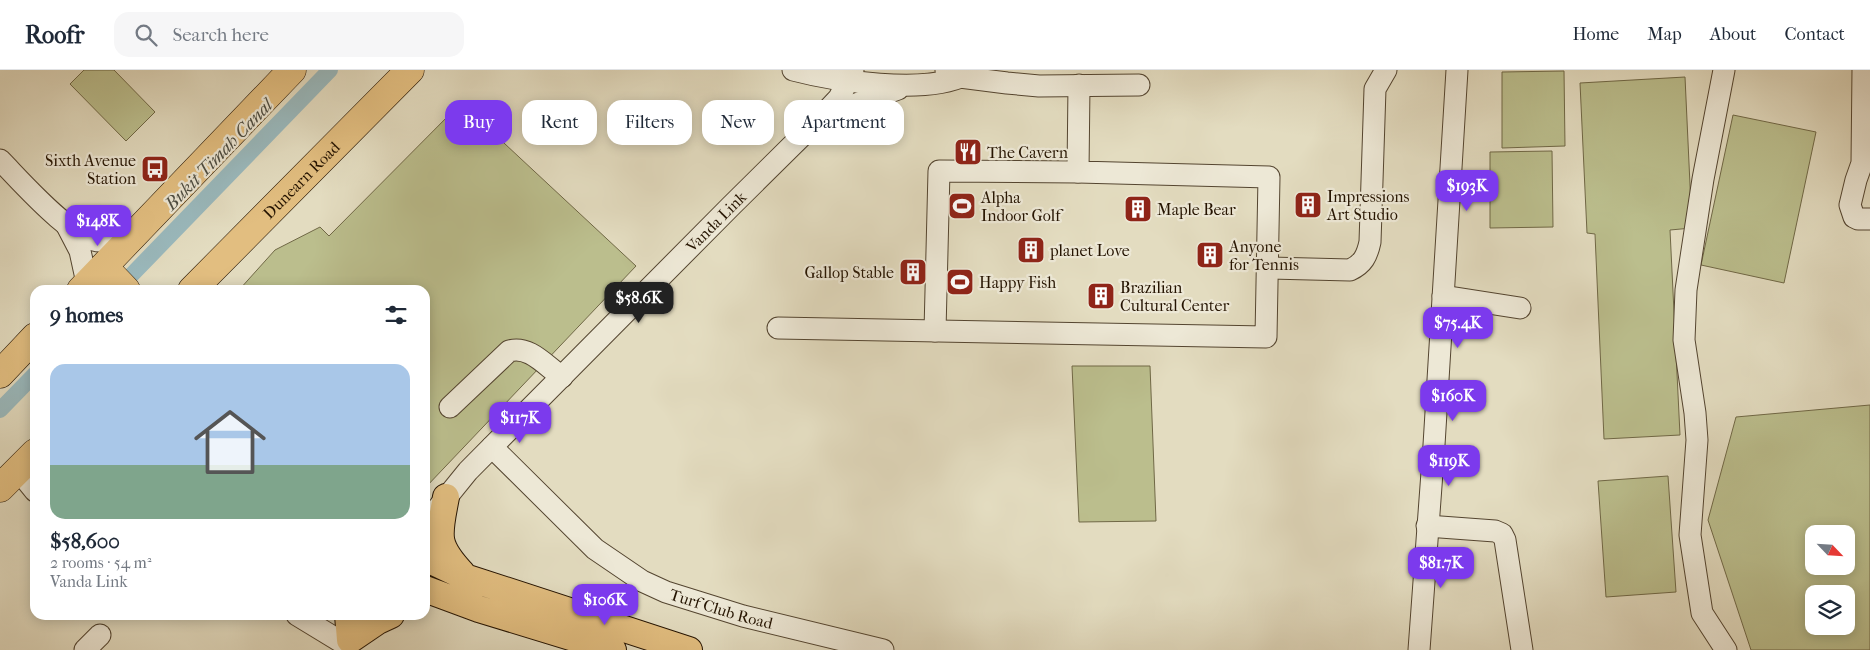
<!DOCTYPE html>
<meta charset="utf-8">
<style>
:root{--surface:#fff;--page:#f6f6f7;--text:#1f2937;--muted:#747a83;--line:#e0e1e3;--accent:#7c3aed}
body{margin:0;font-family:"IM FELL French Canon",serif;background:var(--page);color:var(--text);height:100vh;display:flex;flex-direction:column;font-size:19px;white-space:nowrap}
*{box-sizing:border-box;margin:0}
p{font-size:16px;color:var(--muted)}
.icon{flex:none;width:28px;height:28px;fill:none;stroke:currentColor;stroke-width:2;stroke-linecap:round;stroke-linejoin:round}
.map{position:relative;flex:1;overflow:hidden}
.drawer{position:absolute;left:30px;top:215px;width:400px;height:335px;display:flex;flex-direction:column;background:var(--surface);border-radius:15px;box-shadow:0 2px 12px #0003}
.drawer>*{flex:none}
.hud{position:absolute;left:445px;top:30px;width:475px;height:45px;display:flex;gap:10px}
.needle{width:32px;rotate:115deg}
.controls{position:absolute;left:1805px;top:455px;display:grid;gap:10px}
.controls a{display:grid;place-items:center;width:50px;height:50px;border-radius:10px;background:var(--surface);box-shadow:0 2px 12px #0003;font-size:25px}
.price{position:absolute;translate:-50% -42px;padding:0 11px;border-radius:10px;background:var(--accent);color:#fff;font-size:16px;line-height:32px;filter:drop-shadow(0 1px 2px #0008)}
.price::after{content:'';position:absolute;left:50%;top:30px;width:15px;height:11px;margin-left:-8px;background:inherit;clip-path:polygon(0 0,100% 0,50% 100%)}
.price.selected{background:#222;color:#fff}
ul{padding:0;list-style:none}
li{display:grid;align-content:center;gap:10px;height:265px;padding:0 20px}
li+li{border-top:1px solid var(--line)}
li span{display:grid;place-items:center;height:155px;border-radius:15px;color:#555}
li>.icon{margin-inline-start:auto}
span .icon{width:90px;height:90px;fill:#fffc;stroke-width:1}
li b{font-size:21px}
h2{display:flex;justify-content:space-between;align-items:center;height:60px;padding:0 20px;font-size:21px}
.chip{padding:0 18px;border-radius:15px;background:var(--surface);box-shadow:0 2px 12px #0003;font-size:18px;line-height:45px}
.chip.selected{background:var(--accent);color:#fff}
header{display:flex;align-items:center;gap:30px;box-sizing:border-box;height:70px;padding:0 25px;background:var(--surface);border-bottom:1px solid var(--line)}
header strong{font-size:24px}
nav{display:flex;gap:28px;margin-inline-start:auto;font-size:18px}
.search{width:350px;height:45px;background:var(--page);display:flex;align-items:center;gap:12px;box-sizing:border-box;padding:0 18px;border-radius:15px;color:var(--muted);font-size:19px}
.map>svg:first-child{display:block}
</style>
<header>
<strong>Roofr</strong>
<div class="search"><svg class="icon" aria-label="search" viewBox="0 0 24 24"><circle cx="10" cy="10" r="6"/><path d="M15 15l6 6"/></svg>Search here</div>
<nav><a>Home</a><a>Map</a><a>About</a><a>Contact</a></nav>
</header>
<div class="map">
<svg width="1870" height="580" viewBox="0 0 1870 580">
<rect width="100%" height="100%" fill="#e3dcc0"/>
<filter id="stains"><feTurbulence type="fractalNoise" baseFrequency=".004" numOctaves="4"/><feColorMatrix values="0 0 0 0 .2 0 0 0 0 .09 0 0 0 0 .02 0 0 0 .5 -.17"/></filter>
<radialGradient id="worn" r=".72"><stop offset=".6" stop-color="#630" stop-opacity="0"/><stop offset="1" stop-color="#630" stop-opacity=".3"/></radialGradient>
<path fill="#bbbe8d" stroke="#706846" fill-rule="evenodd" d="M84,0H114L155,42L126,71L70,14Z
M1564,1L1565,76L1502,78V2Z
M1685,7L1692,158L1670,160L1680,365L1604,369L1595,164L1587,163L1580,13Z
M461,33L636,196L425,418V220H239L275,180L320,157L329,166Z
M1733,45L1816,62L1784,213L1701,195Z
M1552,81L1553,157L1490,158V82Z
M1072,296H1150L1156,451L1079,452Z
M1870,335V580H1751L1708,450L1736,347ZM1814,464H1846V496H1814ZM1814,524H1846V556H1814Z
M1668,406L1676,522L1606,527L1598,411Z"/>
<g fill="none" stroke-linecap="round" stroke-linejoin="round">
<path stroke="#9ab9bd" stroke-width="16" d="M117,220L330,0
M0,340L35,304"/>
<defs>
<g id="minor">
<path d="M793,0C835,11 925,25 965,5"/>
<path d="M946,0L960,7L1007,13L1039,16L1139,15"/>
<path d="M1724,0L1703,109L1686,220L1684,270L1695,343L1697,370L1690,465L1702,543L1726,580"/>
<path d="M1863,0L1862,93L1856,110L1850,135L1854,147L1858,149H1870"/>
<path d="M826,45L898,19"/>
<path d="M0,90C20,110 75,174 102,171C114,170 128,164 140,160"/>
<path d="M67,156L80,181L87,213"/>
<path d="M1267,198L1350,200C1363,194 1367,186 1370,172L1375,19L1386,0"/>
<path d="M1443,226L1520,238"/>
<path d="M778,258L1266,267L1269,107L1078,102L1079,15"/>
<path d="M935,261L939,101L1078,102"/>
<path d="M450,337L509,281C529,275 545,295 562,307"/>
<path id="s1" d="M492,377L595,479L642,511L666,522L743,546L883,580"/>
<path d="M18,400L35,421"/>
<path id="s2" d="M425,454L468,401L731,136L822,46L839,28L853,0"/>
<path d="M1427,456L1495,461L1502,464L1505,470L1522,580"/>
<path d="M297,545L348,576"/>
<path d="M85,580L100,565"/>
<path d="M1419,580L1434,375L1457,0"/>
</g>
<path id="major" d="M446,427C439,465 434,473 462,503
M425,488L465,507L689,580
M425,519L479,539L613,580
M348,545L350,570
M350,570L378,551L391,545"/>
<g id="highway">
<path d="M104,197L126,220"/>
<path d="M81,220L292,0"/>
<path id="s3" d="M192,220L410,0"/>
<path d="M0,304L35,267"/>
<path d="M0,418L35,383"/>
</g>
</defs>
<use href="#minor" stroke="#544530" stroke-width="23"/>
<use href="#major" stroke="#241300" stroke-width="28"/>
<use href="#highway" stroke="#241300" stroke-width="29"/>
<use href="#minor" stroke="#ede8d6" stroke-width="21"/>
<use href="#major" stroke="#e2be80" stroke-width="26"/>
<use href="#highway" stroke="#e2be80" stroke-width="28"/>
</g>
<defs>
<symbol id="restaurant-square" viewBox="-11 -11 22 22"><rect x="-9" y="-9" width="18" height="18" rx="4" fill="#8f2418" stroke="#ede8d6"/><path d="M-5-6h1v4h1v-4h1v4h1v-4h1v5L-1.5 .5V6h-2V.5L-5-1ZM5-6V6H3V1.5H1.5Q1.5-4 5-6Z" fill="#fff"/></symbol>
<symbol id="bus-square" viewBox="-11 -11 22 22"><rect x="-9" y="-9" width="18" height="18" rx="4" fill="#8f2418" stroke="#ede8d6"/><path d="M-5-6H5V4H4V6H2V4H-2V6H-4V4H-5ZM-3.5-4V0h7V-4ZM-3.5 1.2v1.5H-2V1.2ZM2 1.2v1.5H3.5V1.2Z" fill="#fff"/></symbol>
<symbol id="building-square" viewBox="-11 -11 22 22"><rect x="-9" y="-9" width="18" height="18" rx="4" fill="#8f2418" stroke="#ede8d6"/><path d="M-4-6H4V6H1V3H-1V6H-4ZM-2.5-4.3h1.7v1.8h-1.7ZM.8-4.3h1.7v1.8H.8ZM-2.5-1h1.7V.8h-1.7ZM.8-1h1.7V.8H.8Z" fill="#fff"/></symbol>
<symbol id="stadium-square" viewBox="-11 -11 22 22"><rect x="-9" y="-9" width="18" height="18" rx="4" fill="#8f2418" stroke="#ede8d6"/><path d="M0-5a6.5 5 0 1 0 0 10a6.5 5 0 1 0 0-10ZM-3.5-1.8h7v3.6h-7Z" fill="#fff"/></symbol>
</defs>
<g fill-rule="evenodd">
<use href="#restaurant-square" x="952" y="66" width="32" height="32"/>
<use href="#bus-square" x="139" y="83" width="32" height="32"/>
<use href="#building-square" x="1292" y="119" width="32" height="32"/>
<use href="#stadium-square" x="946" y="120" width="32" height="32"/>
<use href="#building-square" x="1122" y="123" width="32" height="32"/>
<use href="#building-square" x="1015" y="164" width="32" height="32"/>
<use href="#building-square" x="1194" y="169" width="32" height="32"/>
<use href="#building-square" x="897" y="186" width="32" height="32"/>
<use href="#stadium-square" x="944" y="196" width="32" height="32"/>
<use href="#building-square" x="1085" y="210" width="32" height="32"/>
</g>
<g text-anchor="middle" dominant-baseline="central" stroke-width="4.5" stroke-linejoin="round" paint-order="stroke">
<g font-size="16" fill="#241300" stroke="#ede8d6" text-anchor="start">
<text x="987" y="82">The Cavern</text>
<text x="136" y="90" text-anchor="end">Sixth Avenue<tspan x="136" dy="18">Station</tspan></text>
<text x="1327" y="126">Impressions<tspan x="1327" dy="18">Art Studio</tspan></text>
<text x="981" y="127">Alpha<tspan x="981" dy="18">Indoor Golf</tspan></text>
<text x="1157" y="139">Maple Bear</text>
<text x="1229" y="176">Anyone<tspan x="1229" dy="18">for Tennis</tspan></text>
<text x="1050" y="180">planet Love</text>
<text x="894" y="202" text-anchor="end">Gallop Stable</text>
<text x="979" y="212">Happy Fish</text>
<text x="1120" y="217">Brazilian<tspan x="1120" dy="18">Cultural Center</tspan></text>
</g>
<g font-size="16" fill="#241300" stroke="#ede8d6">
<text stroke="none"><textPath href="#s3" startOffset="155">Dunearn Road</textPath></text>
<text stroke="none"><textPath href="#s2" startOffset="420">Vanda Link</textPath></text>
<text stroke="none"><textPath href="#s1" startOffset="286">Turf Club Road</textPath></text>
</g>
<g font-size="18" font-style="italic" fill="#4d4d42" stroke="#ede8d6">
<text transform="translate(219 85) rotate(-46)">Bukit Timah Canal</text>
</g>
</g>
<rect width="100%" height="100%" filter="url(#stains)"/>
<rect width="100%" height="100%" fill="url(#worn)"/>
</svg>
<div class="controls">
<a><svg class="needle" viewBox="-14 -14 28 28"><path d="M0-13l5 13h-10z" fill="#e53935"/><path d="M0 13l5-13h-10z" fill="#747a83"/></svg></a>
<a><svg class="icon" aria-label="layers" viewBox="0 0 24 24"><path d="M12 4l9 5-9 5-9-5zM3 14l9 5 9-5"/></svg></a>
</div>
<b class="price" style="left:1467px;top:142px">$193K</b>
<b class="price" style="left:98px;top:177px">$148K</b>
<b class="price selected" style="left:639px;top:254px">$58.6K</b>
<b class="price" style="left:1458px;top:279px">$75.4K</b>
<b class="price" style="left:1453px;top:352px">$160K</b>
<b class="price" style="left:520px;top:374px">$117K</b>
<b class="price" style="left:1449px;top:417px">$119K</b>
<b class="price" style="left:1441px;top:519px">$81.7K</b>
<b class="price" style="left:605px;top:556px">$106K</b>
<div class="hud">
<a class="chip selected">Buy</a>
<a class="chip">Rent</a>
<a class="chip">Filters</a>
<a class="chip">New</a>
<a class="chip">Apartment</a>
</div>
<section class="drawer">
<h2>9 homes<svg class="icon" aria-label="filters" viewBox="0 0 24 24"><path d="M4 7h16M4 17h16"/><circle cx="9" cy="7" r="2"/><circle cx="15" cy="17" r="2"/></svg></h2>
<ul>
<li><span style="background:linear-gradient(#a9c7e8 65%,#7fa58c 0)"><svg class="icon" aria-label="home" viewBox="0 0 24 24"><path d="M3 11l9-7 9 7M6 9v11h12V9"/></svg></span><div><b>$58,600</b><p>2 rooms · 54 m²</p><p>Vanda Link</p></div></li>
</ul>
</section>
</div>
